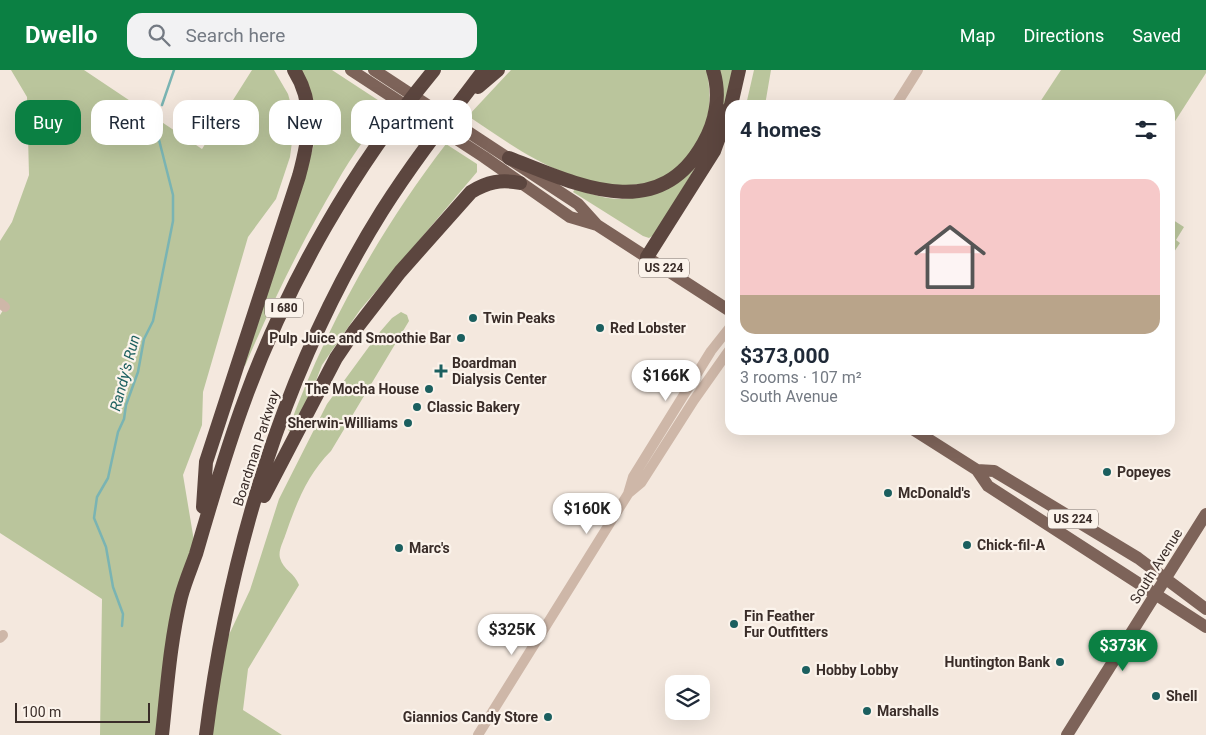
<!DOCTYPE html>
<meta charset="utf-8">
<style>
:root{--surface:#fff;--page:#f2f2f3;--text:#1f2937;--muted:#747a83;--accent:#0b8043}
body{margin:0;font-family:Roboto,sans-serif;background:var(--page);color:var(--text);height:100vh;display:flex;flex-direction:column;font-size:19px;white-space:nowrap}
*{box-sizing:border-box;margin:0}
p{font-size:16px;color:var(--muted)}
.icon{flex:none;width:28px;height:28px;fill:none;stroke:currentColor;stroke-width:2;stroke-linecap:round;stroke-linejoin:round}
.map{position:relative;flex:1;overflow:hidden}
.panel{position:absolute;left:725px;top:30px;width:450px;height:335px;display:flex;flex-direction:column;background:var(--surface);border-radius:15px;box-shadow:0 5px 20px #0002}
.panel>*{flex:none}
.banner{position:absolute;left:15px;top:30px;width:475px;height:45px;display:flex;gap:10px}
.tools{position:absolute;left:665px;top:605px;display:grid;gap:10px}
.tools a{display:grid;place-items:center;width:45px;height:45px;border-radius:10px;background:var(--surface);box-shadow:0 5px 20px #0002;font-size:25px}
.scale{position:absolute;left:15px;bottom:12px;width:135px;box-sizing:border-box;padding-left:5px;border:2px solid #3a2d29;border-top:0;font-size:14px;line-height:18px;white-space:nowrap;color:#3a2d29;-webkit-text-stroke:4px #fbf3eb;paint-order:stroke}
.price{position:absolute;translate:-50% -42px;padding:0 11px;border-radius:18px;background:#fff;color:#222;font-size:16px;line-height:32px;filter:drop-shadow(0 1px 2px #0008)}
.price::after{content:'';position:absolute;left:50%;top:30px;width:15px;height:11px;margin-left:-8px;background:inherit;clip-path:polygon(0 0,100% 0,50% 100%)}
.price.selected{background:var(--accent);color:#fff}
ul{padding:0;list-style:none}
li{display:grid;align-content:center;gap:10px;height:265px;padding:0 15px}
li span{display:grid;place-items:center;height:155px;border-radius:15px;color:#555}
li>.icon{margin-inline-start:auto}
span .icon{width:90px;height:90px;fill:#fffc;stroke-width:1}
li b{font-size:21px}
h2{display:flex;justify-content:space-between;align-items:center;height:60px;padding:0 15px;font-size:21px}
.tag{padding:0 18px;border-radius:15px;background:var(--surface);box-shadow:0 5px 20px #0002;font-size:18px;line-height:45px}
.tag.selected{background:var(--accent);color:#fff}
header{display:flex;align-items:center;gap:30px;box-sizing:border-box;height:70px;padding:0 25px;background:var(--accent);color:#fff}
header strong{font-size:24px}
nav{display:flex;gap:28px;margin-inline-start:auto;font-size:18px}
.search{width:350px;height:45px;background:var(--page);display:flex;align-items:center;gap:12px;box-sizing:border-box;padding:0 18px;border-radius:15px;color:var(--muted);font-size:19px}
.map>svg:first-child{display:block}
</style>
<header>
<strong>Dwello</strong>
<div class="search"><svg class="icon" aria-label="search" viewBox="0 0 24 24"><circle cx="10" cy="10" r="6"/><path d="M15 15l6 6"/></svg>Search here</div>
<nav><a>Map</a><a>Directions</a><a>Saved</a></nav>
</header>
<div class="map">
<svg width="1206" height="665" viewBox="0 0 1206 665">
<rect width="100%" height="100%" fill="#f4e8de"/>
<path fill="#bac59c" d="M11,0H84L202,79L252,0H274L288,24L293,42V64L290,87L276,129L248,167L203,322L202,355L183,405L196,483L181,527L162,665H100L102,529L0,463V245L5,237L0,233V171L12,152L29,105L27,27Z
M300,0H332L387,36C371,61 352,85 337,112C302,171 272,233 245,296L242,294L313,78C318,49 312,27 300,0Z
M511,0H707C712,35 711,53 690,83C674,106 653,115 626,115C565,115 516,78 468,46Z
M718,0H735L729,26L721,41Z
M754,0H771L765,35H746Z
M1061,0H1206V3L1170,59V35H1046L1040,32Z
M446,74L477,94V102L360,240L322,295L312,321L291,362L288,360C326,257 379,161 446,74Z
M700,90L654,165L649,168L643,166L573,122L575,119C615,132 628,134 665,114C679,107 690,101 700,90Z
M1170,148L1184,157L1176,170L1180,173L1170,188Z
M401,242L407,245L409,251L331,381C307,405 296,434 285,466C283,472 278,481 280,488C283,500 295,503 299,515L248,599L243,640L282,665H206L219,586L250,520L279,429L327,334L379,263L392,248Z"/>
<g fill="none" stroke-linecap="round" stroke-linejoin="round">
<path stroke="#7ab4b3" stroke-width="2.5" d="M162,35L174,0
M122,556L123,544L113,517L106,477L94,448L97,427L108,408L118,362L124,349L126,335L138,302L144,269L153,251L173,151V125L156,58L157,51"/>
<path stroke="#ceb7a8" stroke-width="10" d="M896,35L918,0
M0,233L5,237
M629,423L641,413L694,330L730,279
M0,568L3,565
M478,665L628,424L633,407L711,281L730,257"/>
<path stroke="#7d6359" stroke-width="12" d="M351,0L484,87L570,147L597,155
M374,0L578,134L597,155L730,241
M914,360L977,400L988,416L1206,557
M977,400L994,401L1138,488L1206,539
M1067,665L1206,444"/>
<path stroke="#5c463f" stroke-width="14" d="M478,17L498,0
M731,35L739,0
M509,88C574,113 657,156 703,74C716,52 721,25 713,0
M647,187L714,81L730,37
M264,426L336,288L355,260L400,202L471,122C487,112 501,109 520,113
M203,437L206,392L299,106C309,69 316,35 294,0
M162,665C167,619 170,572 181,527C185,512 191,498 196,484C211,432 226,380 245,329C288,211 354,97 434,0
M206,665C229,482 284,298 382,141C413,92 449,46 484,0"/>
</g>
<g fill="#1b5f5f" stroke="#fbf3eb" stroke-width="2">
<circle cx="473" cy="248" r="5"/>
<circle cx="600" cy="258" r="5"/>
<circle cx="461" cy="268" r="5"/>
<path d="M438.5 293.5h5v5h5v5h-5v5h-5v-5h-5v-5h5z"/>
<circle cx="429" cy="319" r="5"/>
<circle cx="417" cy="337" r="5"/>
<circle cx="408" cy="353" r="5"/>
<circle cx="1107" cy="402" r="5"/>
<circle cx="888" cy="423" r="5"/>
<circle cx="967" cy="475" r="5"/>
<circle cx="399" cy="478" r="5"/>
<circle cx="734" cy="554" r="5"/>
<circle cx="1060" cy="592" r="5"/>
<circle cx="806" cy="600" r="5"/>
<circle cx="1156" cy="626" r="5"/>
<circle cx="867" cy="641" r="5"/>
<circle cx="548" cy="647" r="5"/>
</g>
<g text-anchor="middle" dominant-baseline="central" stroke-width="4.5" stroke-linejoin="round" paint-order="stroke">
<g fill="#fbf3eb" stroke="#746863" stroke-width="1">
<rect x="639" y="188.5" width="50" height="19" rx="4"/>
<rect x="265" y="228.5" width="38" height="19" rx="4"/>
<rect x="1048" y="439.5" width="50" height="19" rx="4"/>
</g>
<g font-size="12" font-weight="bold" fill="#3a2d29">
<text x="664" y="198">US 224</text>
<text x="284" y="238">I 680</text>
<text x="1073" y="449">US 224</text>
</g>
<g font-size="14" font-weight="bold" fill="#3a2d29" stroke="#fbf3eb" text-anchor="start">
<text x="483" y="248">Twin Peaks</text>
<text x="610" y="258">Red Lobster</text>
<text x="451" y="268" text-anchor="end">Pulp Juice and Smoothie Bar</text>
<text x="452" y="293">Boardman<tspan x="452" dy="16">Dialysis Center</tspan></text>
<text x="419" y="319" text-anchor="end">The Mocha House</text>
<text x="427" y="337">Classic Bakery</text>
<text x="398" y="353" text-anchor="end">Sherwin-Williams</text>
<text x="1117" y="402">Popeyes</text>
<text x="898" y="423">McDonald's</text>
<text x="977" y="475">Chick-fil-A</text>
<text x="409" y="478">Marc's</text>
<text x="744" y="546">Fin Feather<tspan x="744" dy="16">Fur Outfitters</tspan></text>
<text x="1050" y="592" text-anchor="end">Huntington Bank</text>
<text x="816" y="600">Hobby Lobby</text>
<text x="1166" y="626">Shell</text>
<text x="877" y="641">Marshalls</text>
<text x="538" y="647" text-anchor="end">Giannios Candy Store</text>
</g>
<g font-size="14" fill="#3a2d29" stroke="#fbf3eb">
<text transform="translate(256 378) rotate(-72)">Boardman Parkway</text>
<text transform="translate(1156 496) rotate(-58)">South Avenue</text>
</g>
<g font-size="15" font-style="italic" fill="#1b5f5f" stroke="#fbf3eb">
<text transform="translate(125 303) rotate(-75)">Randy's Run</text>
</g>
</g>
</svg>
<div class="tools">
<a><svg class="icon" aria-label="layers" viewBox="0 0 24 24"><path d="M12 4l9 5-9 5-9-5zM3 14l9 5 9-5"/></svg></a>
</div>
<div class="scale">100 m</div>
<b class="price" style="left:666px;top:332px">$166K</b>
<b class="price" style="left:587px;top:465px">$160K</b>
<b class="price" style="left:512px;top:586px">$325K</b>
<b class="price selected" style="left:1123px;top:602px">$373K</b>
<div class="banner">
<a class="tag selected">Buy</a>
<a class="tag">Rent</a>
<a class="tag">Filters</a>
<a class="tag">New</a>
<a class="tag">Apartment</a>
</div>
<section class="panel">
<h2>4 homes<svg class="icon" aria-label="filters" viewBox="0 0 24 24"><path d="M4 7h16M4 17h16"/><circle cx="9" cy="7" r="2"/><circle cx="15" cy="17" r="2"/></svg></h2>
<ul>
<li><span style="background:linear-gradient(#f6c9c9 75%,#b9a48a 0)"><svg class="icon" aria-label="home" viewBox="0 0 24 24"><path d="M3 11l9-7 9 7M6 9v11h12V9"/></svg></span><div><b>$373,000</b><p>3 rooms · 107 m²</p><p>South Avenue</p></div></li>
</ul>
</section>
</div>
